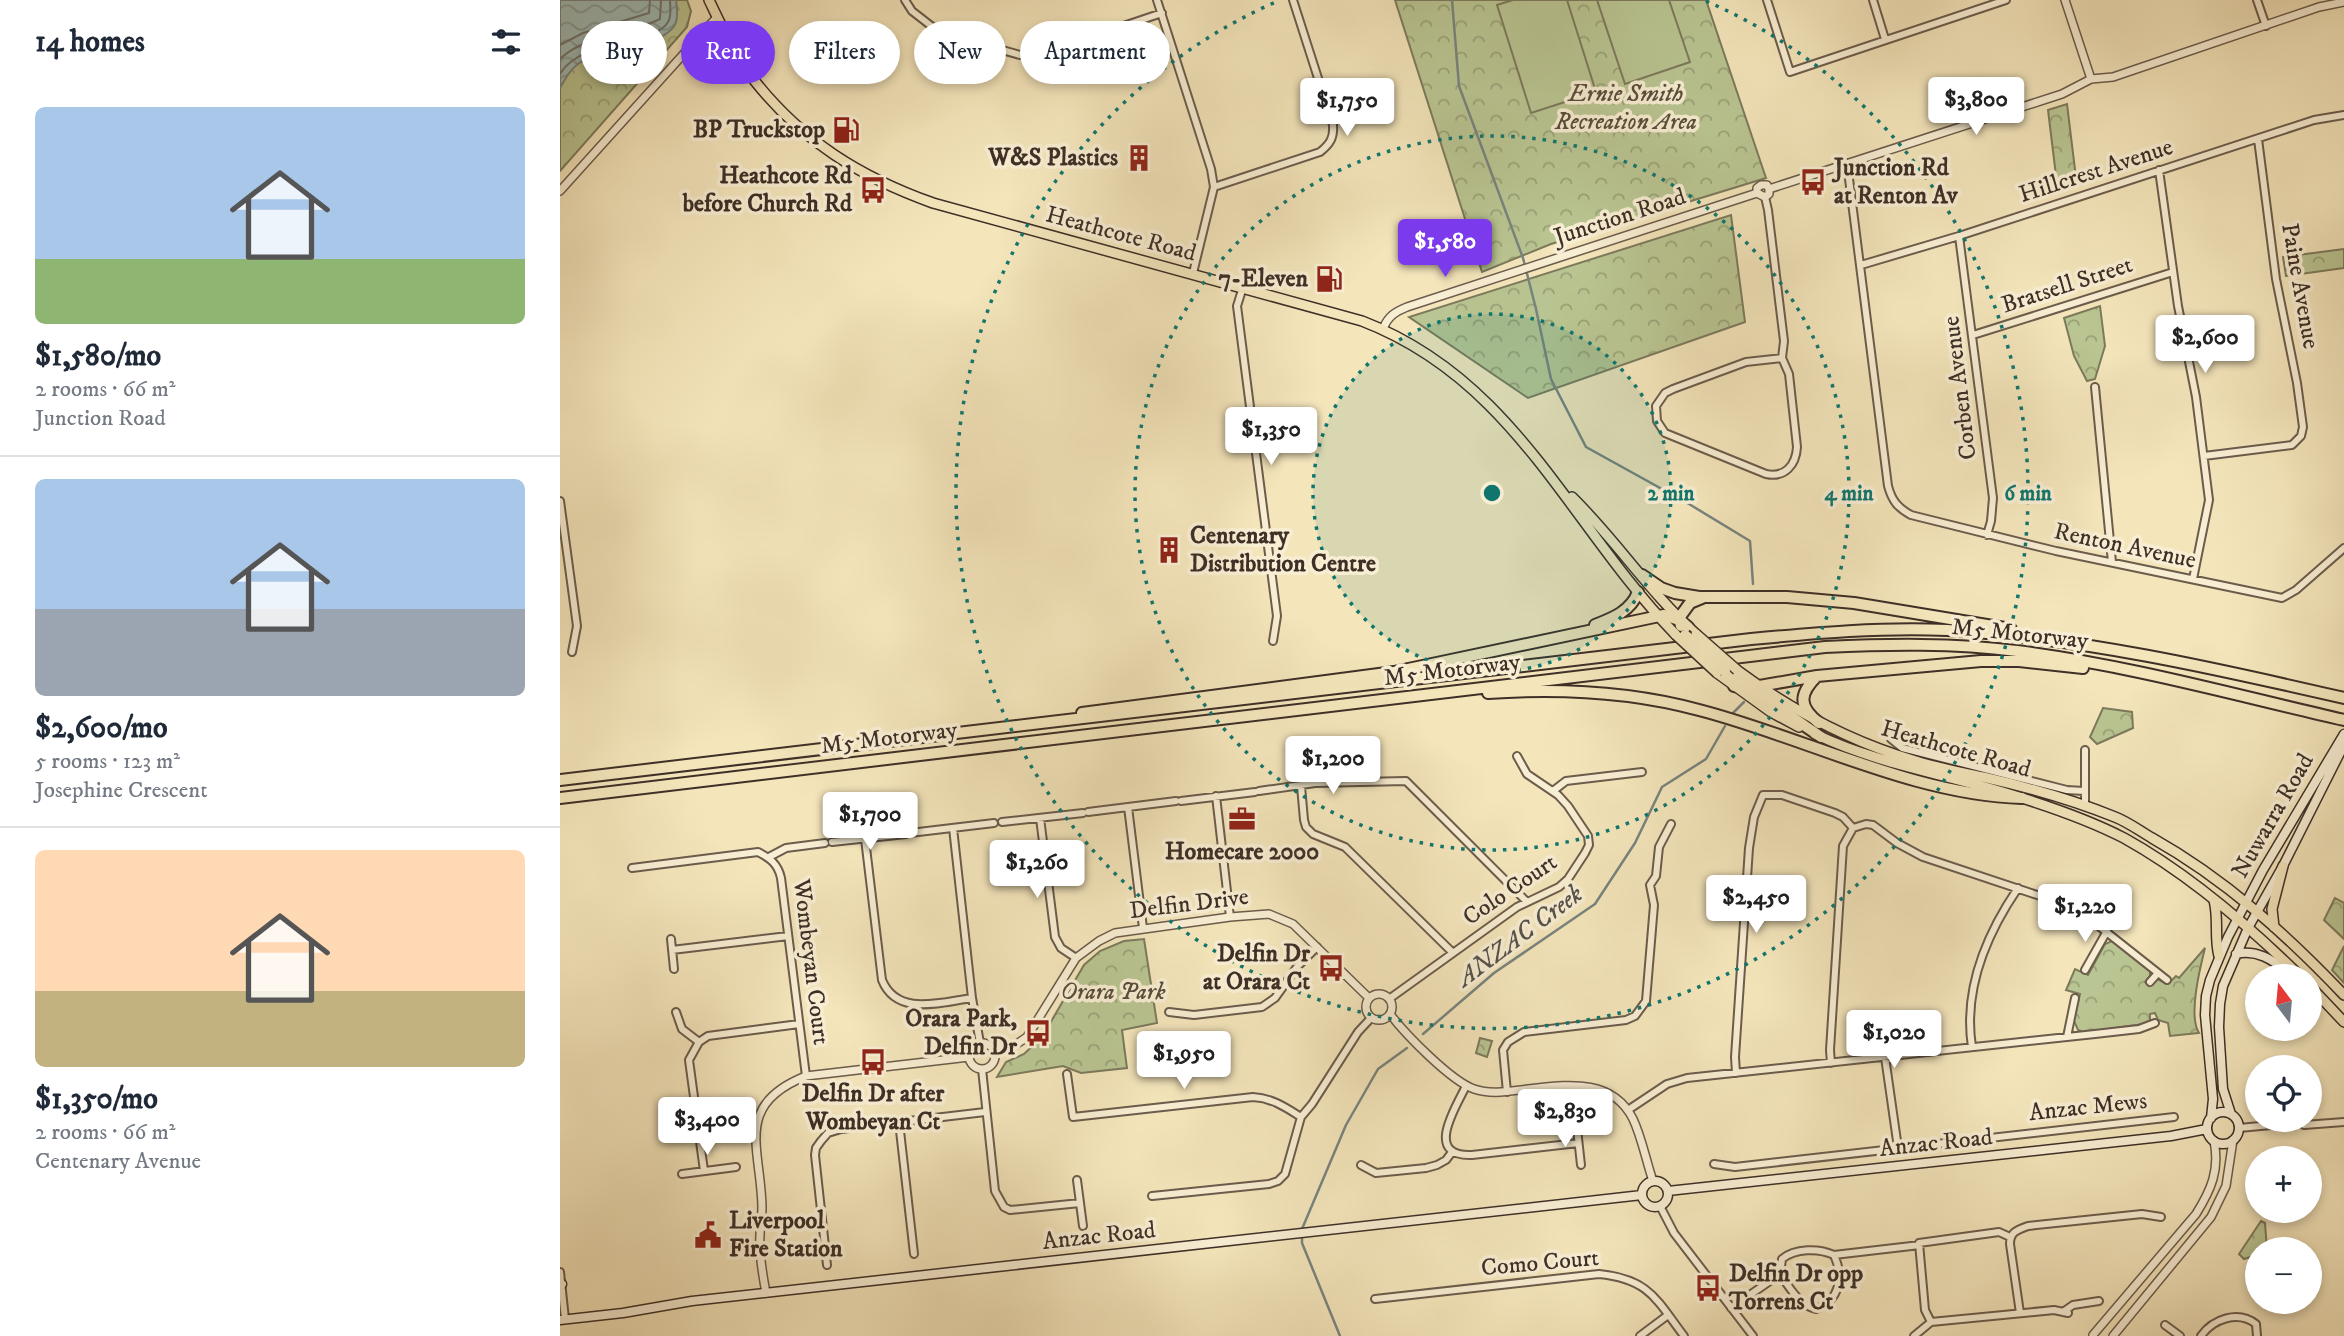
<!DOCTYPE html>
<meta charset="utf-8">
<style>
:root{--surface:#fff;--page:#f2f2f3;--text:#1f2937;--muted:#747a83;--line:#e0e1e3;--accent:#7c3aed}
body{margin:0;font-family:"IM FELL DW Pica",serif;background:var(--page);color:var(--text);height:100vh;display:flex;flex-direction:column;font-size:26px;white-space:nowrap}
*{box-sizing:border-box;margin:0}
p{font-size:23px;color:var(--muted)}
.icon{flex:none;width:38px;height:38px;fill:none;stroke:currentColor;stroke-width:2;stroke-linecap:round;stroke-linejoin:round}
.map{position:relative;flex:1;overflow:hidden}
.details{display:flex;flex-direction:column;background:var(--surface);width:560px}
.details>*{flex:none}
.banner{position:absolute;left:21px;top:21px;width:665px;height:63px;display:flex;gap:14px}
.needle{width:46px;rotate:344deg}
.fabs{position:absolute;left:1685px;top:964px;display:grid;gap:14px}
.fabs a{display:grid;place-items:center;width:77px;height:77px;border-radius:50%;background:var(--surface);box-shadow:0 4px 10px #0003;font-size:35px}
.price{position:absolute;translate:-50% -60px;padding:0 16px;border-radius:7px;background:#fff;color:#222;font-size:23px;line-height:46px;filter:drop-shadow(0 2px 4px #0008)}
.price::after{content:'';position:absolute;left:50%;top:42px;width:21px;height:16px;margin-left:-10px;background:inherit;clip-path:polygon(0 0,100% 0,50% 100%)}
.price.selected{background:var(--accent);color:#fff}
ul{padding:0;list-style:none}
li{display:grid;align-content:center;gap:14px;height:371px;padding:0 35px}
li+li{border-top:2px solid var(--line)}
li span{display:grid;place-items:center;height:217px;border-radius:10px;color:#555}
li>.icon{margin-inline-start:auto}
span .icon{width:126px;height:126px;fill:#fffc;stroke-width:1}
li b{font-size:30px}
h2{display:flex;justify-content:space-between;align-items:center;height:84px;padding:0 35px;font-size:30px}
.tag{padding:0 24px;border-radius:32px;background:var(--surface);box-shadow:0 4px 10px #0003;font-size:24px;line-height:63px}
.tag.selected{background:var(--accent);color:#fff}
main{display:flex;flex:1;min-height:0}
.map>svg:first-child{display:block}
</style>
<main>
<section class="details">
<h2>14 homes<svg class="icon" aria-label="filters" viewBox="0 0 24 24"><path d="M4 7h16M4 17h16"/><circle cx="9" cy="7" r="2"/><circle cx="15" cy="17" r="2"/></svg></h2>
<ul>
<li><span style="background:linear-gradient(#a9c7e8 70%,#8fb573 0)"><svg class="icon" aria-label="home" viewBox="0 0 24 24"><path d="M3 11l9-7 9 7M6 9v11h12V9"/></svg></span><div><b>$1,580/mo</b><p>2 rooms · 66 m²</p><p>Junction Road</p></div></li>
<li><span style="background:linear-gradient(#a9c7e8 60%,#9aa5b1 0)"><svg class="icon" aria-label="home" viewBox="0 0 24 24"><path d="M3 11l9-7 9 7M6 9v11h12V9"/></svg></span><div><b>$2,600/mo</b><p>5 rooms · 123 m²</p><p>Josephine Crescent</p></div></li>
<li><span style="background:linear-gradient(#ffd9b3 65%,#c2b280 0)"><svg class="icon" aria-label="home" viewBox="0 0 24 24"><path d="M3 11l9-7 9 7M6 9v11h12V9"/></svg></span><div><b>$1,350/mo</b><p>2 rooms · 66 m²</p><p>Centenary Avenue</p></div></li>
</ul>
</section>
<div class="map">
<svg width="1784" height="1336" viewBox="0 0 1784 1336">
<defs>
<pattern id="park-crowns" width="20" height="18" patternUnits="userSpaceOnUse" patternTransform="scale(1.75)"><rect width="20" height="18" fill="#b9c592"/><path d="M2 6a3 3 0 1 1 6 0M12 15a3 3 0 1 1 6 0" fill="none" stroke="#98a077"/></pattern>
<pattern id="water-waves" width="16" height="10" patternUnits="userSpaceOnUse" patternTransform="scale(1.75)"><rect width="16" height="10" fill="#9fbdba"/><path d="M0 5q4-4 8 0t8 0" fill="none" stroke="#839a97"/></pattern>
</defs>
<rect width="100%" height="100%" fill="#f4e5bb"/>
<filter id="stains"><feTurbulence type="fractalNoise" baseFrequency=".00286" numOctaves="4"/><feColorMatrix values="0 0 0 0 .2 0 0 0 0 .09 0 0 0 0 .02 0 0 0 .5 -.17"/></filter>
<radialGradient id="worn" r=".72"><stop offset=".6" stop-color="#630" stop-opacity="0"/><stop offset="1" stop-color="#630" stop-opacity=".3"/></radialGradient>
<path fill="url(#park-crowns)" stroke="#7c7a5c" stroke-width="2" d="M0,0H127L131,11L127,27L0,171Z
M835,0H1146L1206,178L991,244L922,272Z
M1507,104L1517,186L1498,192L1488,110Z
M1171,215L1185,322L968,398L849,317Z
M1784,249V268L1726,276L1723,257Z
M1540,306L1545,346L1535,379L1527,381L1514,356L1504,318Z
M1543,708L1572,712L1573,728L1537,744L1530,737Z
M1775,898L1784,903V939L1764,920Z
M584,939L597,1023L562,1030L567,1068L521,1073L503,1066L437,1077L446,1062L464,1054L482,1037L524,965L540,951L564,941Z
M1552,941L1557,942L1590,969V976L1585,982L1589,986L1597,979L1608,984L1616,976L1619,978L1645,948C1640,968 1628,1016 1639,1033L1610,1036L1608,1023L1598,1020L1595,1013L1590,1014V1020L1584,1024L1524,1032L1518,1030L1514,1021L1520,994L1506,990L1515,969L1528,975L1545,944Z
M1784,946V983L1772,970Z
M920,1038L932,1041L927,1057L916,1053Z
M1701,1221L1705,1223L1707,1249L1698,1250L1697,1255L1684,1259L1679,1254Z"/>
<path fill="#b9c592" stroke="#7c7a5c" stroke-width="2" d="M953,0H1007L1036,92L971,113L937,5Z
M1037,0H1109L1130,62L1065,84Z"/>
<path fill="url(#water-waves)" stroke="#78847f" stroke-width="2" d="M0,0H116C117,7 118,16 116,22C109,46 42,50 21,62C11,68 5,79 0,88Z"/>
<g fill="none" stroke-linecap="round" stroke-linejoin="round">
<path stroke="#6e7670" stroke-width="2" d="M0,45L23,33L89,13L90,0
M0,59C26,34 68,35 100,19L101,0
M0,74C22,37 96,45 108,22C112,16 110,7 110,0"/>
<path stroke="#78847f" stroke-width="2.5" d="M892,0L899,86L963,258L976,309L991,379L1026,447L1129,504L1190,541L1193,584
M1171,715L1184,702
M863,1034L934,973L1035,904L1075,843L1102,787L1146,759L1165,726
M742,1229L786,1125L818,1069L847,1048
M742,1236V1243L780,1336"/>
<defs>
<path id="minor" d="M345,0L352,11L379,32L460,55L480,54L602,13
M597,0L651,169L654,187L633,273
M1207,0L1230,72L1446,0
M1313,0L1325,39
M1697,0L1706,26
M1287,163L1328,486C1332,501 1338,508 1351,515L1496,551L1722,598L1736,590L1784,548
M1599,170L1618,306L1636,397L1649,500L1633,579
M654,187L760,152C770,144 774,138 773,125L733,0
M1205,197L1208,210L1224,341L1222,358L1229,374L1237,447C1236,465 1225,478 1206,474L1105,433L1097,421L1096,406L1105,393L1113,389L1186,362L1222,358
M1399,236L1433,498L1431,521L1427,535
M1301,265L1399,236L1754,120L1784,115
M683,287L677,306L717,616L713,641
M1413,335L1613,272
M1535,387L1552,562
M1644,456L1732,445L1741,436L1743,427L1737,383L1716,279L1698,139
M0,501L17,626L12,652
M1331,739L1342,748L1507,790L1524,791
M1525,750V806
M741,786L744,820L746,827L753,834L785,847L892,952
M699,791L755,783L846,781L966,901
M993,791L1006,781L1082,772
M656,796L670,917
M621,801L695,792
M568,807L583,928
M528,812L616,801
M480,818L495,937L501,948L516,958
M442,822L523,813
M393,828L412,998L420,1043
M1293,828L1306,824L1313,825L1337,843L1363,857L1516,908L1607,980
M350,833L434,823
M305,839L322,980C337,1017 381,1002 412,998
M272,842L346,834
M209,857L226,848L265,843
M72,868L198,852C210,858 218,864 221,878L246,1076
M111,939L114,969
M112,950L228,936
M1525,970L1547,931
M1590,982L1598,973
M829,999L957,907L999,887L1008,879L1025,853L1029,845L1028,836L1008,806L998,795L967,774L957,756
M116,1012L122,1029L139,1042
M609,1012L634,1015L702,1007L715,998L737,967L757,947
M1507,1037L1515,998
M1412,1047C1403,989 1426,935 1458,888
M1325,1057L1338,1148
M1271,1063L1270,1050L1283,846L1293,828
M422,1069L435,1191L444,1207L450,1210L520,1203
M1176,1073L1175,1057L1189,848L1194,817L1203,795H1222L1275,813L1283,817L1293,828
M507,1074L513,1117L693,1097C712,1098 725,1107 741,1117
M906,1086C896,1107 863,1157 912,1155L1018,1143
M947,1092L943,1050L948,1042L964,1032L1066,1020L1075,1016L1086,1001L1094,905L1090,885L1096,876L1099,847L1111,824
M1068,1110L1107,1084L1127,1078L1535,1034L1579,1029L1595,1023
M339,1122L354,1254
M1744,1125L1784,1122
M1679,1128L1711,1125
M1017,1129L1021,1165
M1154,1164L1175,1167L1614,1117
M801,1165L816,1173L866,1168L877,1165L886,1160L892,1152
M144,1171L129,1060L139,1042L148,1036L239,1024
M122,1174L176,1167
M517,1180L523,1226
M592,1196L709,1184L718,1181L725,1174L741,1117L752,1104L798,1032L811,1018
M1100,1206L1114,1233L1193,1336
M1274,1255L1360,1245
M267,1265L255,1155L256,1148L261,1141L268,1133L281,1129L425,1112
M0,1272L5,1319
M815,1299L1039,1274C1089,1279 1096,1299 1124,1336
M1171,1308L1220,1274L1222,1259C1235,1248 1259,1248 1274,1255C1284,1277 1280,1300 1256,1309C1240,1306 1229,1287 1220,1274
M1503,1312L1513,1305L1539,1301
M1460,1313L1450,1244C1450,1232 1457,1230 1468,1226L1582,1214L1601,1217
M1371,1322L1365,1310L1359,1243L1439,1232L1450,1237
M1605,1325L1620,1336
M1080,1336L1108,1315
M1354,1336L1371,1322L1494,1310L1508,1313
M1641,1336C1653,1319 1678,1310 1696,1324L1697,1336"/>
<path id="tertiary" d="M1505,0L1531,79
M1209,189L1502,94L1531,79L1553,77L1759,7L1784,2
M0,191L157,17
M1197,193V188L1201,185H1207L1209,189
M1197,193L1205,197L1209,194V189
M823,329C828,316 835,312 847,307L1197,193
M806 1007a13 13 0 1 1 26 0a13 13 0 1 1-26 0Z
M830,1014C845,1034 891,1081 914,1089C932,1095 950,1091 968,1089C1006,1085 1052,1077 1073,1119C1082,1138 1086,1161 1093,1181
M409 1056a13 13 0 1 1 26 0a13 13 0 1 1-26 0Z
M435,1052L454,1046L467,1037L516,958L539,941L555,933L670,917L709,914L733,924L809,998
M206,1293C203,1277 200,1261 200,1245C199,1232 202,1220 202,1207C201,1148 173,1105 246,1076L409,1057
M1533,1335L1636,1214C1651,1190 1660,1170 1654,1141
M1553,1336L1651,1217L1666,1186L1673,1140"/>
<path id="secondary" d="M1676,954C1699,948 1716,963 1734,976
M1647 1128a16 16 0 1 1 32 0a16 16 0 1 1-32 0Z
M1671,1114L1663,1089L1659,1027L1660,1004L1663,986L1688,928L1723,866L1784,745
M1651,1118L1653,1099L1645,1015L1646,996L1650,980L1668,937L1703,870L1784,734
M1082 1194a13 13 0 1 1 26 0a13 13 0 1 1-26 0Z
M1108,1191L1611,1136L1647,1129
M0,1287L2,1284
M0,1320L63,1313L132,1301L1082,1195"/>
<path id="primary" d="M149,0C162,27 175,56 194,80C242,141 300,177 373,203L802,321C956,380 1009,525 1116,635
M1012,497C1056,540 1090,593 1136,634
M1177,670C1231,710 1291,742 1356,761C1378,768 1401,772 1423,777C1467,787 1513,800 1555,817C1568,822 1580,831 1592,838C1665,879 1727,935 1784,995
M1157,673L1211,712L1239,727
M1255,734C1320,765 1391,775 1459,797C1494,808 1531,821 1564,838C1629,874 1687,924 1740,976
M1654,900C1659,920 1654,937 1659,956
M1714,927L1712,909L1723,866
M1750,986L1784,1022"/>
<path id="motorway" d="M1082,575L1101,588L1115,593L1139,597H1227L1294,603L1451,629
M1035,625C1053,618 1071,611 1078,592
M1121,626L1119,618L1130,603L1142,598
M1165,671L1261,737
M1257,676C1239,694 1238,706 1259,723
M1174,686L1188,688L1257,676L1421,661H1459L1523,668
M928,693C1000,688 1069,691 1139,710C1244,737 1353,795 1462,798
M522,713L834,672L1104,615L1119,620L1128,627
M0,780L1191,639C1256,633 1322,627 1387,630C1521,638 1654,668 1784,698
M0,798L1265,647C1329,644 1393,643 1457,651C1568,665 1675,695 1784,720"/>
</defs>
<use href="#minor" stroke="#6c5c4c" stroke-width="10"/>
<use href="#tertiary" stroke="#6c5c4c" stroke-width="10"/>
<use href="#secondary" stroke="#3e2f27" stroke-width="11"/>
<use href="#primary" stroke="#3e2f27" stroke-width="12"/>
<use href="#motorway" stroke="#3e2f27" stroke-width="14"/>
<use href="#minor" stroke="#f8eed3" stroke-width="6"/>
<use href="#tertiary" stroke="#f8eed3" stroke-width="7"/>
<use href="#secondary" stroke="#f8eed3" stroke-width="8"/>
<use href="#primary" stroke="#f4e5bb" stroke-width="9"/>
<use href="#motorway" stroke="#f4e5bb" stroke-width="10"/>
<defs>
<path id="primary-bridge" d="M1136,634L1177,670
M1116,635L1157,673"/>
<path id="motorway-bridge" d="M1125,635L1165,671"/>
</defs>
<use href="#primary-bridge" stroke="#3e2f27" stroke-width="12" stroke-linecap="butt"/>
<use href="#motorway-bridge" stroke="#3e2f27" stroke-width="14" stroke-linecap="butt"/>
<use href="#primary-bridge" stroke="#f4e5bb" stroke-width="9"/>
<use href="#motorway-bridge" stroke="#f4e5bb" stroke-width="10"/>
</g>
<circle cx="932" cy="493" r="179" fill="#0f766e" fill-opacity=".12"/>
<g fill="none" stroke="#0f766e" stroke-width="3.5" stroke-dasharray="3.5 7">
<circle cx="932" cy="493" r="179"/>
<circle cx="932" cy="493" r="357"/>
<path d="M1146 1A536 536 0 1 1 718 1"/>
</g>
<defs>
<symbol id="fuel-bare" viewBox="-9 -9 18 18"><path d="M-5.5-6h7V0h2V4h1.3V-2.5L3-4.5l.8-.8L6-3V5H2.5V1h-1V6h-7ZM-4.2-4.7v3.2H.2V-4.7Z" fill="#8f2418" stroke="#f8eed3" stroke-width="2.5" paint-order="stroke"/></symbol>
<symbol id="building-bare" viewBox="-9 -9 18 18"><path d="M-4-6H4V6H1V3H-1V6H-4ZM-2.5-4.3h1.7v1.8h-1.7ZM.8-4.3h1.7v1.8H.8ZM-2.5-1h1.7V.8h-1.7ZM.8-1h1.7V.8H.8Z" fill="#8f2418" stroke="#f8eed3" stroke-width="2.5" paint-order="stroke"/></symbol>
<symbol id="bus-bare" viewBox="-9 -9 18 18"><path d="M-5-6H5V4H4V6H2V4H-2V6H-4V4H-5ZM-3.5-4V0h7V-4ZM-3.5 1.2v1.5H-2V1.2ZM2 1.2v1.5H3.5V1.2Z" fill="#8f2418" stroke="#f8eed3" stroke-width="2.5" paint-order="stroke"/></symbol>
<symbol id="office-bare" viewBox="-9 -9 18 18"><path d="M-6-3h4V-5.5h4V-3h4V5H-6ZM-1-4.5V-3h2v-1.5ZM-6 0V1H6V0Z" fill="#8f2418" stroke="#f8eed3" stroke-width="2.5" paint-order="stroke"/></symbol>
<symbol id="civic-bare" viewBox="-9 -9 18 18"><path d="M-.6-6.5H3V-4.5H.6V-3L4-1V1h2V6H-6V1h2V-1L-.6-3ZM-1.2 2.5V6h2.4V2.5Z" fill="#8f2418" stroke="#f8eed3" stroke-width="2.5" paint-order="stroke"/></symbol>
</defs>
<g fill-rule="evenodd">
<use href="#fuel-bare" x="267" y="111" width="38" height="38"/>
<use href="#building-bare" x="560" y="139" width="38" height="38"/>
<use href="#bus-bare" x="1234" y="163" width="38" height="38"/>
<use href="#bus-bare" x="294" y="171" width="38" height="38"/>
<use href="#fuel-bare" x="750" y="260" width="38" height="38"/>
<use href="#building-bare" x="590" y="531" width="38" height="38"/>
<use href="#office-bare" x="663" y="800" width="38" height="38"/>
<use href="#bus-bare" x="752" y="949" width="38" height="38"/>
<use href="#bus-bare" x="459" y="1014" width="38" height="38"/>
<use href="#bus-bare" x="294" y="1043" width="38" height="38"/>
<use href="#civic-bare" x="129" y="1216" width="38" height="38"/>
<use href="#bus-bare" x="1129" y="1269" width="38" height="38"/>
</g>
<g text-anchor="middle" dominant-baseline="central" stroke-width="7" stroke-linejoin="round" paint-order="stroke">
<g font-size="24" font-style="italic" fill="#574d3c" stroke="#f8eed3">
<text x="1066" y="94">Ernie Smith<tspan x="1066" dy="28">Recreation Area</tspan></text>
<text x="553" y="992">Orara Park</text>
</g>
<g font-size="24" font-weight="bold" fill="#3e2f27" stroke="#f8eed3" text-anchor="end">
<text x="265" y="130">BP Truckstop</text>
<text x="558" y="158">W&amp;S Plastics</text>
<text x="1274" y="168" text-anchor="start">Junction Rd<tspan x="1274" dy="28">at Renton Av</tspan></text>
<text x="292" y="176">Heathcote Rd<tspan x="292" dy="28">before Church Rd</tspan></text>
<text x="748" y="279">7-Eleven</text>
<text x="630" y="536" text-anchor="start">Centenary<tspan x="630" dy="28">Distribution Centre</tspan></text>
<text x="682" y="852" text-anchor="middle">Homecare 2000</text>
<text x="750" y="954">Delfin Dr<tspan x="750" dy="28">at Orara Ct</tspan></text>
<text x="457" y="1019">Orara Park,<tspan x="457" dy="28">Delfin Dr</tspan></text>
<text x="313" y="1094" text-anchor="middle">Delfin Dr after<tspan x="313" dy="28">Wombeyan Ct</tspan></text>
<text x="169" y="1221" text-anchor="start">Liverpool<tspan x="169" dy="28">Fire Station</tspan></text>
<text x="1169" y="1274" text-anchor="start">Delfin Dr opp<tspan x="1169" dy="28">Torrens Ct</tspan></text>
</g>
<g font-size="24" fill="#3e2f27" stroke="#f8eed3">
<text transform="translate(1536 171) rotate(-18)">Hillcrest Avenue</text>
<text transform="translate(1060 217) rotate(-18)">Junction Road</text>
<text transform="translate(561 234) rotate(15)">Heathcote Road</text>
<text transform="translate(1507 285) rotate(-18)">Bratsell Street</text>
<text transform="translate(1740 286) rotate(80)">Paine Avenue</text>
<text transform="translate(1400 388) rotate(-97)">Corben Avenue</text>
<text transform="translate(1565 546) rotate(12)">Renton Avenue</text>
<text transform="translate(1460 634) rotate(6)">M5 Motorway</text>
<text transform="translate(892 670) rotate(-7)">M5 Motorway</text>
<text transform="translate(329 738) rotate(-7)">M5 Motorway</text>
<text transform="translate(1396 749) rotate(16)">Heathcote Road</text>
<text transform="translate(1713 816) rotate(-60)">Nuwarra Road</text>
<text transform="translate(950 890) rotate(-34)">Colo Court</text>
<text transform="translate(629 904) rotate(-7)">Delfin Drive</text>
<text transform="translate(251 962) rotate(83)">Wombeyan Court</text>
<text transform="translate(1528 1107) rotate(-6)">Anzac Mews</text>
<text transform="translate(1376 1143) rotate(-6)">Anzac Road</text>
<text transform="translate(539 1236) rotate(-6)">Anzac Road</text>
<text transform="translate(980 1263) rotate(-5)">Como Court</text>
</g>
<g font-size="26" font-style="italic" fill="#56524c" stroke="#f8eed3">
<text transform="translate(960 936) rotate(-37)">ANZAC Creek</text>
</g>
</g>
<circle cx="932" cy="493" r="10" fill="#0f766e" stroke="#f8eed3" stroke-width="3.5"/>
<g font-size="21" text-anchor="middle" font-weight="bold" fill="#0f766e" stroke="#f8eed3" stroke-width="7" stroke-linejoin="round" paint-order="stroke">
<text x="1111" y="500">2 min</text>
<text x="1289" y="500">4 min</text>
<text x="1468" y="500">6 min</text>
</g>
<rect width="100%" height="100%" filter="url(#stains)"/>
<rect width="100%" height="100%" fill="url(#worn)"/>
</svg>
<div class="fabs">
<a><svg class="needle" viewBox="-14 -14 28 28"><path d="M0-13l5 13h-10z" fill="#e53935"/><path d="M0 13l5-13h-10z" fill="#747a83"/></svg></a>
<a><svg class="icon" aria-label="locate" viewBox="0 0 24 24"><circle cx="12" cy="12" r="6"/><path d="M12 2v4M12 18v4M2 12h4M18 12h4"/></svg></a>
<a>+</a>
<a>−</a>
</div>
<b class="price" style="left:1416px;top:137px">$3,800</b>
<b class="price" style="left:787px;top:138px">$1,750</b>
<b class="price selected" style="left:885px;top:279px">$1,580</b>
<b class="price" style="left:1645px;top:375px">$2,600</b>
<b class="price" style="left:711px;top:467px">$1,350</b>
<b class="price" style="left:773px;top:796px">$1,200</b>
<b class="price" style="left:310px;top:852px">$1,700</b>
<b class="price" style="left:477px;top:900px">$1,260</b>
<b class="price" style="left:1196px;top:935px">$2,450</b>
<b class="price" style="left:1525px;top:944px">$1,220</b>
<b class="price" style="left:1334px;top:1070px">$1,020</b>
<b class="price" style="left:624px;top:1091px">$1,950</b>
<b class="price" style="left:1005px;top:1149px">$2,830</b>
<b class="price" style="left:147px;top:1157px">$3,400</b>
<div class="banner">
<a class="tag">Buy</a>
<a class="tag selected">Rent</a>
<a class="tag">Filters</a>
<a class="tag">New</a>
<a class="tag">Apartment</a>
</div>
</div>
</main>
